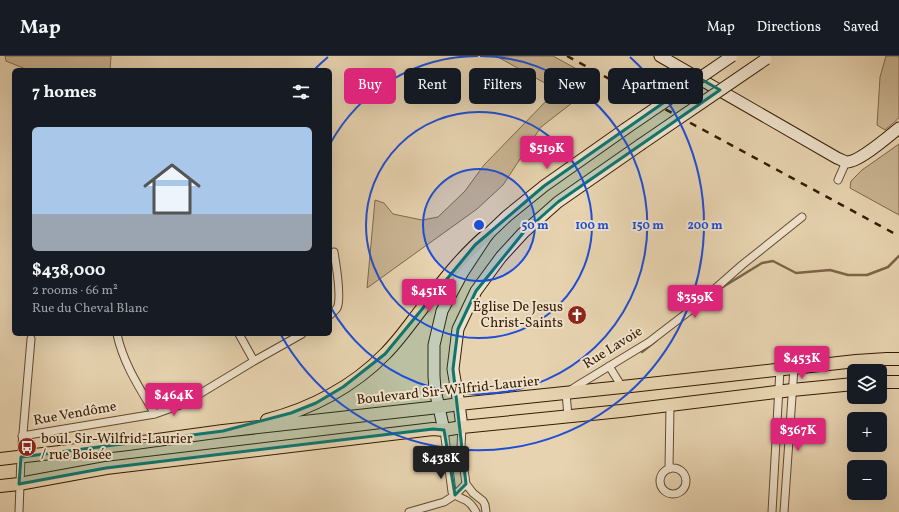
<!DOCTYPE html>
<meta charset="utf-8">
<style>
:root{--surface:#171b24;--page:#20242c;--text:#f1f3f6;--muted:#9ea1a6;--line:#363941;--accent:#db2777}
body{margin:0;font-family:Vollkorn,serif;background:var(--page);color:var(--text);height:100vh;display:flex;flex-direction:column;font-size:15px;white-space:nowrap}
*{box-sizing:border-box;margin:0}
p{font-size:13px;color:var(--muted)}
.icon{flex:none;width:22px;height:22px;fill:none;stroke:currentColor;stroke-width:2;stroke-linecap:round;stroke-linejoin:round}
.map{position:relative;flex:1;overflow:hidden}
.panel{position:absolute;left:12px;top:12px;width:320px;height:268px;display:flex;flex-direction:column;background:var(--surface);border-radius:6px;box-shadow:0 4px 16px #0002}
.panel>*{flex:none}
.top-card{position:absolute;left:344px;top:12px;width:380px;height:36px;display:flex;gap:8px}
.controls{position:absolute;left:847px;top:308px;display:grid;gap:8px}
.controls a{display:grid;place-items:center;width:40px;height:40px;border-radius:6px;background:var(--surface);box-shadow:0 4px 16px #0002;font-size:20px}
.price{position:absolute;translate:-50% -34px;padding:0 9px;border-radius:4px;background:var(--accent);color:#fff;font-size:13px;line-height:26px;filter:drop-shadow(0 1px 2px #0008)}
.price::after{content:'';position:absolute;left:50%;top:24px;width:12px;height:9px;margin-left:-6px;background:inherit;clip-path:polygon(0 0,100% 0,50% 100%)}
.price.active{background:#222;color:#fff}
ul{padding:0;list-style:none}
li{display:grid;align-content:center;gap:8px;height:212px;padding:0 20px}
li span{display:grid;place-items:center;height:124px;border-radius:6px;color:#555}
li>.icon{margin-inline-start:auto}
span .icon{width:72px;height:72px;fill:#fffc;stroke-width:1}
li b{font-size:17px}
h2{display:flex;justify-content:space-between;align-items:center;height:48px;padding:0 20px;font-size:17px}
.chip{padding:0 14px;border-radius:6px;background:var(--surface);box-shadow:0 4px 16px #0002;font-size:14px;line-height:36px}
.chip.active{background:var(--accent);color:#fff}
header{display:flex;align-items:center;gap:24px;box-sizing:border-box;height:56px;padding:0 20px;background:var(--surface);border-bottom:1px solid var(--line)}
header strong{font-size:19px}
nav{display:flex;gap:22px;margin-inline-start:auto;font-size:14px}
.map>svg:first-child{display:block}
</style>
<header>
<strong>Map</strong>
<nav><a>Map</a><a>Directions</a><a>Saved</a></nav>
</header>
<div class="map">
<svg width="899" height="456" viewBox="0 0 899 456">
<rect width="100%" height="100%" fill="#e7d3b0"/>
<filter id="stains"><feTurbulence type="fractalNoise" baseFrequency=".005" numOctaves="4"/><feColorMatrix values="0 0 0 0 .2 0 0 0 0 .09 0 0 0 0 .02 0 0 0 .5 -.17"/></filter>
<radialGradient id="worn" r=".72"><stop offset=".6" stop-color="#630" stop-opacity="0"/><stop offset="1" stop-color="#630" stop-opacity=".3"/></radialGradient>
<path fill="#c9b492" stroke="#806849" d="M5,0H111L110,14H28L6,5Z
M496,0H553L593,22L594,30L541,71L503,129L477,153L367,232L375,144L384,147L393,158L422,164L438,161L465,135L484,109L550,41L552,31Z
M886,0H899V62L885,74L877,69L880,21Z
M899,88V159L850,132L851,125L862,114Z"/>
<g fill="none" stroke-linecap="round" stroke-linejoin="round">
<path stroke="#7c6446" stroke-width="2.5" d="M718,234L762,207L773,205L796,217L830,214L848,219H867L888,211L899,200
M642,296L657,284"/>
<defs>
<path id="street" d="M838,124L846,106
M330,259C332,257 335,255 337,252C342,243 336,208 334,196
M117,278C123,307 140,333 155,358
M239,278L254,305
M609,310L622,331
M568,360L566,337L580,328L649,286L692,253L742,209L802,161
M462,371L461,391L466,428L473,437L483,445L485,449L486,456
M444,374L452,436C456,441 462,442 467,445C471,448 474,452 476,456
M22,380L155,358L183,348L254,305L302,278
M660 425a13 13 0 1 1 26 0a13 13 0 1 1-26 0Z
M669,413L670,349
M19,456L21,401L31,283
M409,456L444,446L455,439L466,428
M772,456L780,313
M784,456L794,312"/>
<path id="secondary" d="M660,0L837,102C840,103 843,105 846,106C858,107 889,80 899,72
M462,371L459,348L453,313L458,273L476,235L501,201L523,177L558,146L640,89
M444,374L435,334L434,320V289L442,255L463,216L488,178L507,160L544,130L625,73"/>
<path id="primary" d="M880,326H899
M267,364C311,353 354,330 385,298C396,287 405,275 414,263C437,233 459,202 488,178
M0,403L128,388L223,375L439,351L459,348L622,331L856,305L887,303H899
M0,430L19,428L106,412L433,373L444,374L462,371L621,355L792,334L854,328"/>
</defs>
<use href="#street" stroke="#62492c" stroke-width="9"/>
<use href="#secondary" stroke="#361b00" stroke-width="13"/>
<use href="#primary" stroke="#361b00" stroke-width="14"/>
<use href="#street" stroke="#efe2cc" stroke-width="7"/>
<use href="#secondary" stroke="#efe2cc" stroke-width="11"/>
<use href="#primary" stroke="#e7d3b0" stroke-width="12"/>
<path stroke="#361b00" stroke-width="2.5" stroke-dasharray="7 7" stroke-linecap="butt" d="M567,0L899,180"/>
<defs>
<path id="secondary-bridge" d="M625,73L732,0
M640,89L766,3"/>
</defs>
<use href="#secondary-bridge" stroke="#361b00" stroke-width="13" stroke-linecap="butt"/>
<use href="#secondary-bridge" stroke="#efe2cc" stroke-width="11"/>
</g>
<path fill="#0f766e" fill-opacity="0.2" stroke="#0f766e" stroke-width="3" stroke-linejoin="round" d="M699,22L720,34L558,146L523,177L476,235L458,273L453,313L466,428L455,439L444,374L433,373L106,412L19,428L21,401L223,375L291,357L316,347L343,331L385,298L475,189L544,130Z"/>
<circle cx="479" cy="169" r="56" fill="#1d4ed8" fill-opacity=".12"/>
<g fill="none" stroke="#1d4ed8" stroke-width="2">
<circle cx="479" cy="169" r="56"/>
<circle cx="479" cy="169" r="113"/>
<path d="M330 88A169 169 0 0 1 478 0M480 0A169 169 0 1 1 330 250"/>
<path d="M315 13A226 226 0 0 1 328 1M630 1A226 226 0 1 1 281 279"/>
</g>
<defs>
<symbol id="church-disc" viewBox="-11 -11 22 22"><circle r="9.5" fill="#8f2418" stroke="#efe2cc"/><path d="M-1.2-6h2.4v3.5h3.3v2.4h-3.3V6h-2.4V-.1h-3.3v-2.4h3.3Z" fill="#fff"/></symbol>
<symbol id="bus-disc" viewBox="-11 -11 22 22"><circle r="9.5" fill="#8f2418" stroke="#efe2cc"/><path d="M-5-6H5V4H4V6H2V4H-2V6H-4V4H-5ZM-3.5-4V0h7V-4ZM-3.5 1.2v1.5H-2V1.2ZM2 1.2v1.5H3.5V1.2Z" fill="#fff"/></symbol>
</defs>
<g fill-rule="evenodd">
<use href="#church-disc" x="566" y="248" width="22" height="22"/>
<use href="#bus-disc" x="16" y="380" width="22" height="22"/>
</g>
<g text-anchor="middle" dominant-baseline="central" stroke-width="4" stroke-linejoin="round" paint-order="stroke">
<g font-size="14" fill="#361b00" stroke="#efe2cc" text-anchor="end">
<text x="563" y="251">Église De Jesus<tspan x="563" dy="16">Christ-Saints</tspan></text>
<text x="41" y="383" text-anchor="start">boul. Sir-Wilfrid-Laurier<tspan x="41" dy="16">/ rue Boisée</tspan></text>
</g>
<g font-size="14" fill="#361b00" stroke="#efe2cc">
<text transform="translate(613 292) rotate(-32)">Rue Lavoie</text>
<text transform="translate(448 335) rotate(-6)">Boulevard Sir-Wilfrid-Laurier</text>
<text transform="translate(75 358) rotate(-10)">Rue Vendôme</text>
</g>
</g>
<circle cx="479" cy="169" r="6" fill="#1d4ed8" stroke="#efe2cc" stroke-width="2"/>
<g font-size="12" text-anchor="middle" font-weight="bold" fill="#1d4ed8" stroke="#efe2cc" stroke-width="4" stroke-linejoin="round" paint-order="stroke">
<text x="535" y="173">50 m</text>
<text x="592" y="173">100 m</text>
<text x="648" y="173">150 m</text>
<text x="705" y="173">200 m</text>
</g>
<rect width="100%" height="100%" filter="url(#stains)"/>
<rect width="100%" height="100%" fill="url(#worn)"/>
</svg>
<div class="controls">
<a><svg class="icon" aria-label="layers" viewBox="0 0 24 24"><path d="M12 4l9 5-9 5-9-5zM3 14l9 5 9-5"/></svg></a>
<a>+</a>
<a>−</a>
</div>
<b class="price" style="left:547px;top:114px">$519K</b>
<b class="price" style="left:429px;top:257px">$451K</b>
<b class="price" style="left:695px;top:263px">$359K</b>
<b class="price" style="left:802px;top:324px">$453K</b>
<b class="price" style="left:174px;top:361px">$464K</b>
<b class="price" style="left:798px;top:396px">$367K</b>
<b class="price active" style="left:441px;top:424px">$438K</b>
<div class="top-card">
<a class="chip active">Buy</a>
<a class="chip">Rent</a>
<a class="chip">Filters</a>
<a class="chip">New</a>
<a class="chip">Apartment</a>
</div>
<section class="panel">
<h2>7 homes<svg class="icon" aria-label="filters" viewBox="0 0 24 24"><path d="M4 7h16M4 17h16"/><circle cx="9" cy="7" r="2"/><circle cx="15" cy="17" r="2"/></svg></h2>
<ul>
<li><span style="background:linear-gradient(#a9c7e8 70%,#9aa5b1 0)"><svg class="icon" aria-label="home" viewBox="0 0 24 24"><path d="M3 11l9-7 9 7M6 9v11h12V9"/></svg></span><div><b>$438,000</b><p>2 rooms · 66 m²</p><p>Rue du Cheval Blanc</p></div></li>
</ul>
</section>
</div>
